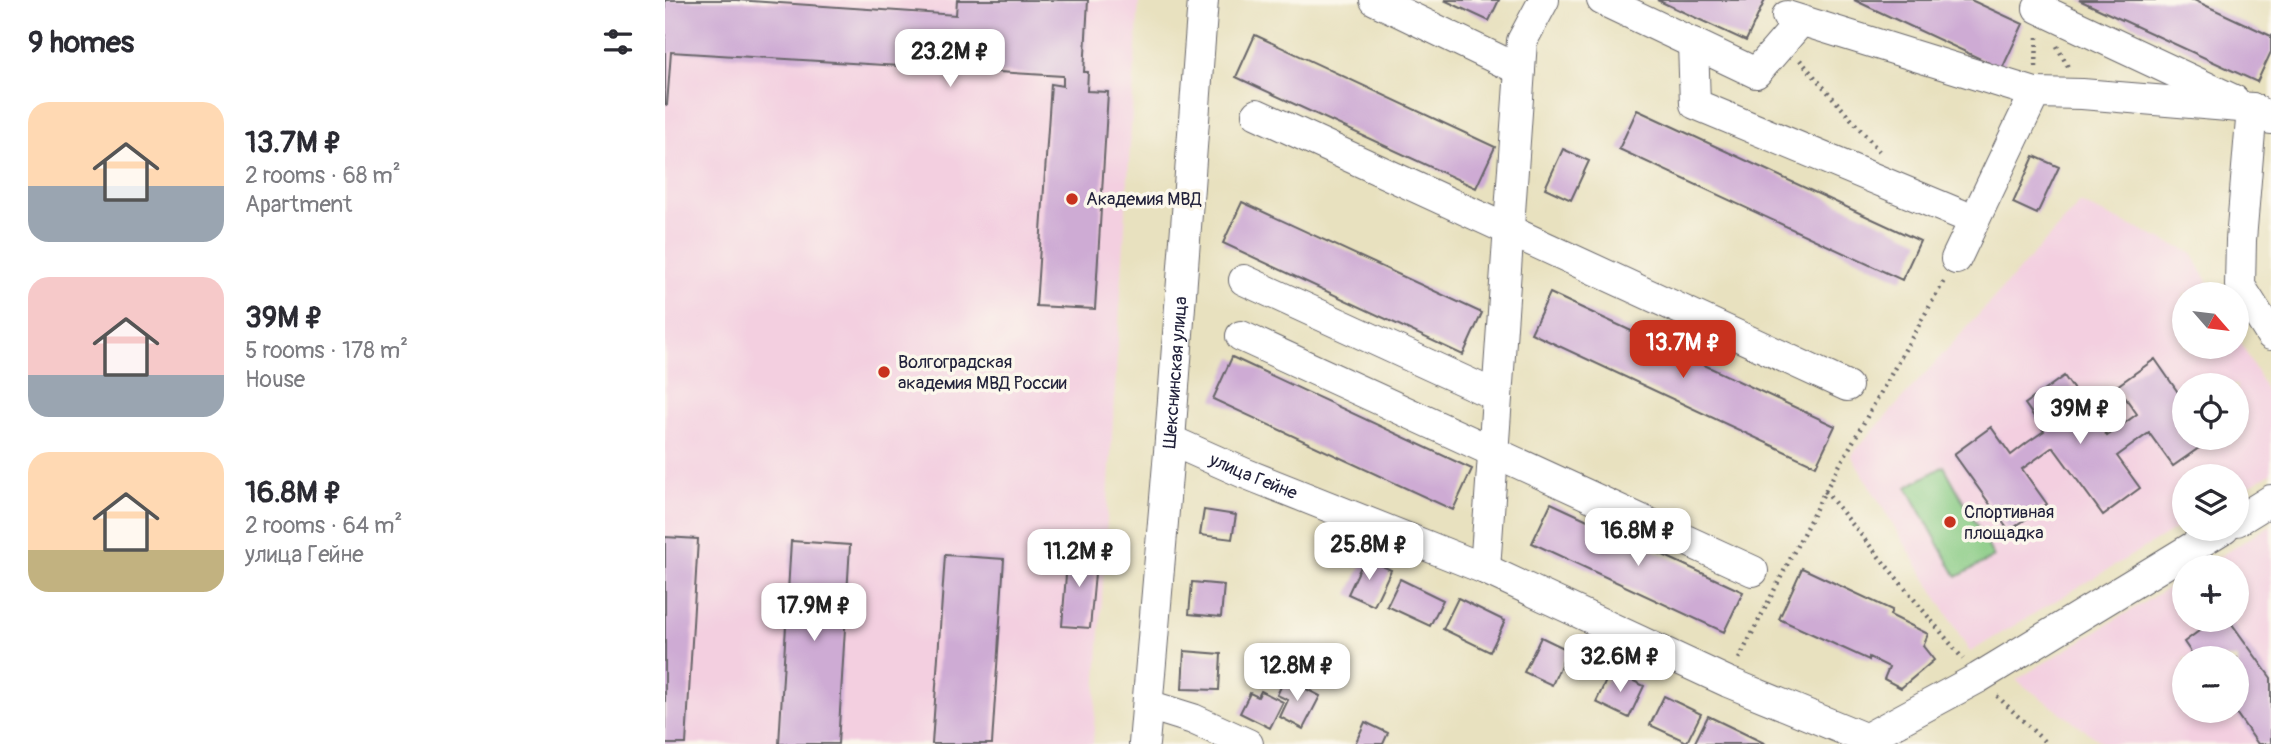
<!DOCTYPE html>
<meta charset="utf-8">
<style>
:root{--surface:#fff;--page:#f2f2f3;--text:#2b2b33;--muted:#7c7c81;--accent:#c8321e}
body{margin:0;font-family:Pangolin,sans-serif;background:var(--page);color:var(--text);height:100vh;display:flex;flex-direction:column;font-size:26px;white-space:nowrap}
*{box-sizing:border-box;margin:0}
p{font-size:23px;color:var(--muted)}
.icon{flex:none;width:38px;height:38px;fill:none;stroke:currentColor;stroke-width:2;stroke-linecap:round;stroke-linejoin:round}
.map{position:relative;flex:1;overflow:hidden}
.sheet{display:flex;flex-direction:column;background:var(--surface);width:665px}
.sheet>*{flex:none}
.needle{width:46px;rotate:118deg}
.tools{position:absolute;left:1507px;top:282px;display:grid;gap:14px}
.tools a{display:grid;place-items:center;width:77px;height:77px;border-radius:50%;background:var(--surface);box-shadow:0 4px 10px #0003;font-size:35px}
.price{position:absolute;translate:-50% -60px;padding:0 16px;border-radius:14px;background:#fff;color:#222;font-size:23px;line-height:46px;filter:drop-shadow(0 2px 4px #0008)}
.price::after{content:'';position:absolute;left:50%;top:42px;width:21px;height:16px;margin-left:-10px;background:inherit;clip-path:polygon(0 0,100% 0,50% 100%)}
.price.current{background:var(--accent);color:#fff}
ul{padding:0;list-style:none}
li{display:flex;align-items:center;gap:21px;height:175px;padding:0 28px}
li span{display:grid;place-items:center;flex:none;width:196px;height:140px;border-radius:21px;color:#555}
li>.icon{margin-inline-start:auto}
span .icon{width:84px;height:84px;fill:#fffc;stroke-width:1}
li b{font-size:30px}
h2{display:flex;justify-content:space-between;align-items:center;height:84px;padding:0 28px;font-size:30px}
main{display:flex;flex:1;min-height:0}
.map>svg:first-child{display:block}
</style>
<main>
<section class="sheet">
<h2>9 homes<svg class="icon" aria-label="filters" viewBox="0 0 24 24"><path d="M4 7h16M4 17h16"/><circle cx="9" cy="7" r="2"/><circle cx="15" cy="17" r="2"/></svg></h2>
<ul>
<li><span style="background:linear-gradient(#ffd9b3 60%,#9aa5b1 0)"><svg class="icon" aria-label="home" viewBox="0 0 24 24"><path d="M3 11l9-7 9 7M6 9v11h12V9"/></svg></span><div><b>13.7M ₽</b><p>2 rooms · 68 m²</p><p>Apartment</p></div></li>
<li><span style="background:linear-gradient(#f6c9c9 70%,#9aa5b1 0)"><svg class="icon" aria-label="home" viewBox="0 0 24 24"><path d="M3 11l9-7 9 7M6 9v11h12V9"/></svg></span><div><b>39M ₽</b><p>5 rooms · 178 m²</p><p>House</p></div></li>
<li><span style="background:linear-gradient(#ffd9b3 70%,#c2b280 0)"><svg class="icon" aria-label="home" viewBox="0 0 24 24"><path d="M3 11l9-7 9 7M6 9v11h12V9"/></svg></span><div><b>16.8M ₽</b><p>2 rooms · 64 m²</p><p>улица Гейне</p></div></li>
</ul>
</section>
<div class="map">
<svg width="1606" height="744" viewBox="0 0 1606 744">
<rect width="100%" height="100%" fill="#fbf7ec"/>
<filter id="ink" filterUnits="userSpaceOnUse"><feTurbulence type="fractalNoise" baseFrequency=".0143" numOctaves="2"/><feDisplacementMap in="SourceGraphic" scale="14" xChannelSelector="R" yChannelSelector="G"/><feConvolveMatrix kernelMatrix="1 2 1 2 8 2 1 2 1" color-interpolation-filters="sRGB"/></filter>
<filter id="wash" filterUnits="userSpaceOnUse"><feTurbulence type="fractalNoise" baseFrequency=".00686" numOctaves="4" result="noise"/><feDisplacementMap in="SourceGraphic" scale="28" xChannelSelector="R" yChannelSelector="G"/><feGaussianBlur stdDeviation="1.57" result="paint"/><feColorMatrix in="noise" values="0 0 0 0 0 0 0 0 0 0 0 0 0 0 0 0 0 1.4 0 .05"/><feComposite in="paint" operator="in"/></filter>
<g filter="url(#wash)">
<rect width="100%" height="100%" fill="#e8e1bf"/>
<path fill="#f3cfe0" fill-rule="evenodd" d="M0,0H474L428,744H0Z
M1415,203L1527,253L1549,294H1519V346H1572V335L1606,399V473L1572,493V476H1519V524L1305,652L1186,455ZM1519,385H1572V438H1519Z
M1606,525V744H1439L1351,680L1519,578V620H1572V567H1537ZM1519,658H1572V710H1519Z"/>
<path fill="#87ca83" stroke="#54765f" stroke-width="2" d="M1279,466L1329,557L1292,577L1242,487Z"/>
<g id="blocks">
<path fill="#ceabd4" d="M0,0H72L291,15L292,0H423L419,72H423L422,91L443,92L430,309L371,306L386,84L398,86V76L6,52L2,105H0Z
M779,0H834L824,21Z
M992,0H1100L1081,41Z
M1189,0H1306L1358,24L1337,69Z
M1414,0H1529L1606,36V52L1592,82Z
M590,35L830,147L811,188L571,77Z
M972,110L1255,241L1237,280L954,149Z
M898,149L924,161L906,200L880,188Z
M1369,156L1394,167L1372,214L1348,203Z
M577,202L817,313L798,355L558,243Z
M885,293L1170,426L1151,466L866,333Z
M567,357L807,469L788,510L548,399Z
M1490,359L1519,401V438H1548L1508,466L1484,433L1452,456L1475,488L1438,515L1388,447L1357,469L1382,504L1344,531L1289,454L1326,427L1346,455L1363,442L1379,431L1360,404L1399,376L1442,436L1472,414L1452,386Z
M886,503L1078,592L1059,632L867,543Z
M539,510L571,515L567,539L535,535Z
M0,537L33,539L21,744H0Z
M126,541L185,545L173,744H114Z
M403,549L432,552L425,628L397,626Z
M280,555L339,559L327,744H267Z
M700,558L726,570L709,606L683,594Z
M1137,568L1227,610L1225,615L1263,634L1258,646L1269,660L1236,688L1219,679L1224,667L1204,657V660L1114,619Z
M735,579L778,600L765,626L722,606Z
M527,582L559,585L556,617L524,614Z
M793,598L840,621L825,652L778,629Z
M1549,620H1564L1606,678V744H1593L1569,710H1572V658H1530L1519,642Z
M876,637L903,650L887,685L859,672Z
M519,651L556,654L554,690L517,689Z
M946,670L979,686L964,718L931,702Z
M620,678L655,696L638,729L615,717L623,700L612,695Z
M596,691L618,702L605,728L575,713L585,693L593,697Z
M999,696L1036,714L1022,742L985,725Z
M1043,716L1101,744H1029Z
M700,722L723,733L718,744H690Z"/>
</g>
</g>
<g filter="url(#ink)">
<use href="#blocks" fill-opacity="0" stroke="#676569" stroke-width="2"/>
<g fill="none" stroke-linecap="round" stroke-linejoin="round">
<defs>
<g id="minor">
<path d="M710,0L855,70"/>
<path d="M937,0L1091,73L1136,21"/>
<path d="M1373,8L1569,100"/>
<path d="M1122,16L1370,93"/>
<path d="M1028,43L1030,104L1309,220"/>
<path d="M1587,108L1576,240L1575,286L1606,335"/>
<path d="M592,114L1182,386"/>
<path d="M1291,259L1370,93L1417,94L1587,108L1606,119"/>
<path d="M579,280L832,396"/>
<path d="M576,336L1088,571"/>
<path id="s1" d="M505,440L579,473L820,569L1063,682L1214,744"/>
<path d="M1572,521L1606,500"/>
<path d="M820,569L857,41L879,0"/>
<path d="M483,705L528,719L583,744"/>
<path d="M1202,738L1313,678L1559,528"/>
<path id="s2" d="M479,744L505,440L538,0"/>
</g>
</defs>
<use href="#minor" stroke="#676569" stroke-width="32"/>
<path stroke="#676569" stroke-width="4.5" stroke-dasharray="2 5" stroke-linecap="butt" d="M1392,46L1404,69
M1135,60L1214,151
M1371,67L1372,37
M1160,491L1298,659
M1074,659L1160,491L1280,279
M1332,696L1382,744"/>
<use href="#minor" stroke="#fff" stroke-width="30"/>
</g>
</g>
<g fill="#c8321e" stroke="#fbf7ec" stroke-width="2.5">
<circle cx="407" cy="199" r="7"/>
<circle cx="219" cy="372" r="7"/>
<circle cx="1285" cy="522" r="7"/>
</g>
<g text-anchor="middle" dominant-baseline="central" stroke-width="7" stroke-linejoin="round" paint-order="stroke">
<g font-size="18" fill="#22223b" stroke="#fbf7ec" text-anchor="start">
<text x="421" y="199">Академия МВД</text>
<text x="233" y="362">Волгоградская<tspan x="233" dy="21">академия МВД России</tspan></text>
<text x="1299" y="512">Спортивная<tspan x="1299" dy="21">площадка</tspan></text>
</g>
<g font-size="18" fill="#22223b" stroke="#fbf7ec">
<text stroke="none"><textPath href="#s2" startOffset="373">Шекснинская улица</textPath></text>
<text stroke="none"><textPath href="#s1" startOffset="91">улица Гейне</textPath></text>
</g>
</g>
</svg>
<div class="tools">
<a><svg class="needle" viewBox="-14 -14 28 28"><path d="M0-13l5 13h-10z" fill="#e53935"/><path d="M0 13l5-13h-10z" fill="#7c7c81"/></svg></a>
<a><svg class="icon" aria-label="locate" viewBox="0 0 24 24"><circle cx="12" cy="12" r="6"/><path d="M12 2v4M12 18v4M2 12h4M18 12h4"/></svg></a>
<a><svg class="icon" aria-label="layers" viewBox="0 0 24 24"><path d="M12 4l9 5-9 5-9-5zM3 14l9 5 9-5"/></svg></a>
<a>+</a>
<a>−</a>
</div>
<b class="price" style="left:285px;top:89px">23.2M ₽</b>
<b class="price current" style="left:1018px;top:380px">13.7M ₽</b>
<b class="price" style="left:1415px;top:446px">39M ₽</b>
<b class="price" style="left:973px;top:568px">16.8M ₽</b>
<b class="price" style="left:704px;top:582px">25.8M ₽</b>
<b class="price" style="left:414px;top:589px">11.2M ₽</b>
<b class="price" style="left:149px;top:643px">17.9M ₽</b>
<b class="price" style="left:955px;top:694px">32.6M ₽</b>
<b class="price" style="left:632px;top:703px">12.8M ₽</b>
</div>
</main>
